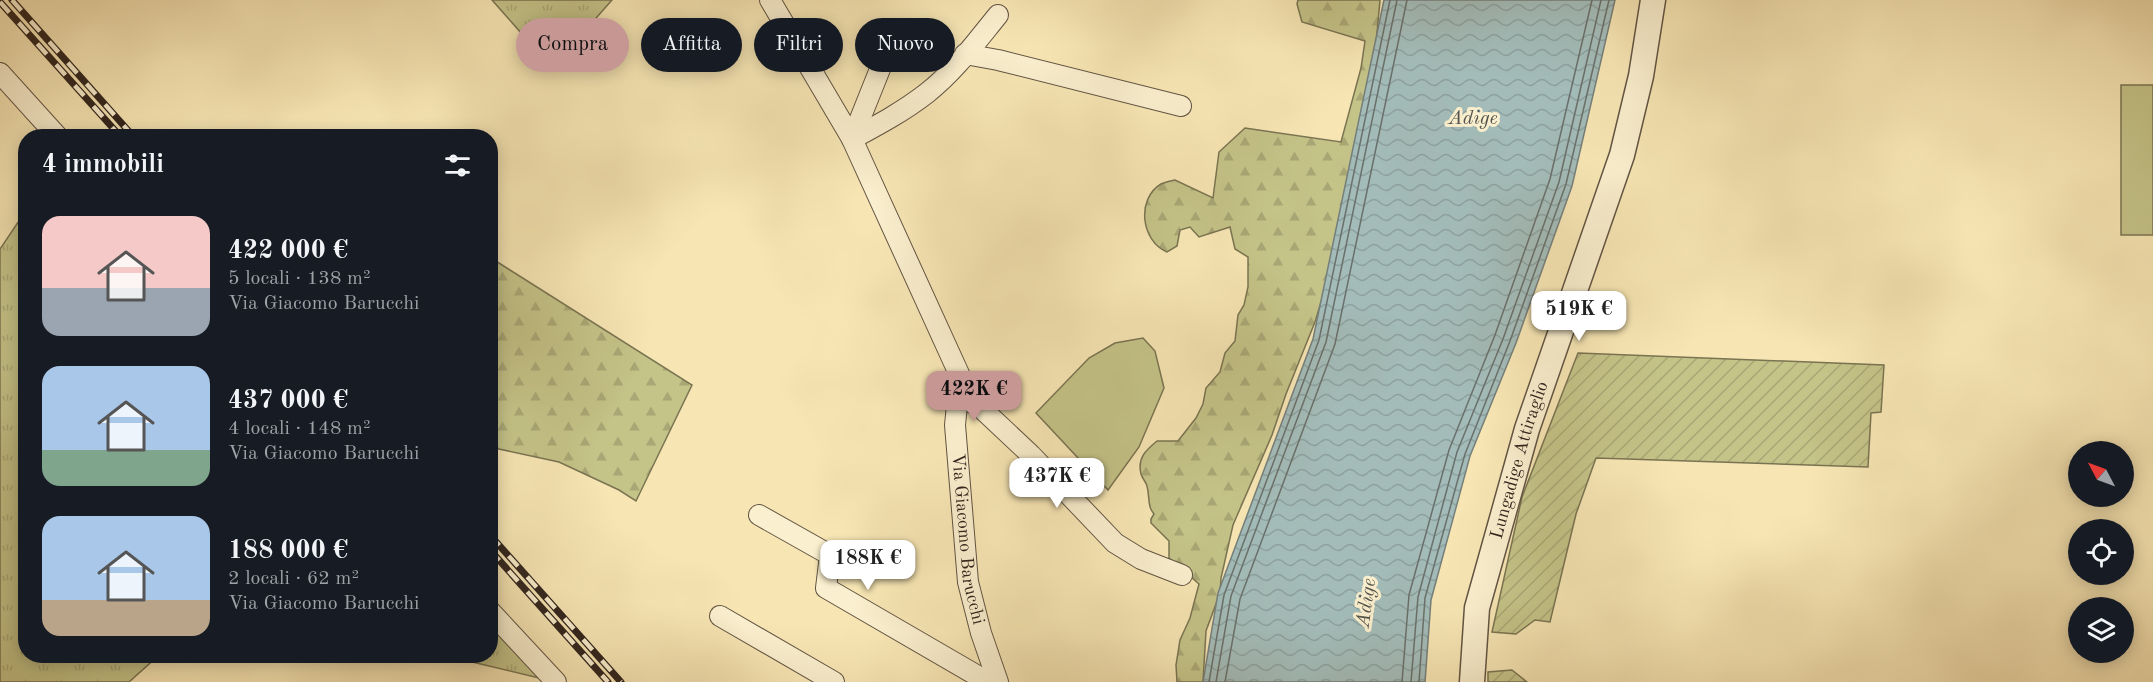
<!DOCTYPE html>
<html lang="it">
<meta charset="utf-8">
<style>
:root{--surface:#171b24;--page:#242831;--text:#f1f3f6;--muted:#9ea1a6;--accent:#c59692}
body{margin:0;font-family:"Old Standard TT",serif;background:var(--page);color:var(--text);height:100vh;display:flex;flex-direction:column;font-size:22px;white-space:nowrap}
*{box-sizing:border-box;margin:0}
p{font-size:20px;color:var(--muted)}
.icon{flex:none;width:33px;height:33px;fill:none;stroke:currentColor;stroke-width:2;stroke-linecap:round;stroke-linejoin:round}
.map{position:relative;flex:1;overflow:hidden}
.side{position:absolute;left:18px;top:129px;width:480px;height:534px;display:flex;flex-direction:column;background:var(--surface);border-radius:24px;box-shadow:0 3px 15px #0003}
.side>*{flex:none}
.hud{position:absolute;left:516px;top:18px;width:570px;height:54px;display:flex;gap:12px}
.needle{width:39px;rotate:311deg}
.fabs{position:absolute;left:2068px;top:441px;display:grid;gap:12px}
.fabs a{display:grid;place-items:center;width:66px;height:66px;border-radius:50%;background:var(--surface);box-shadow:0 3px 15px #0003;font-size:30px}
.price{position:absolute;translate:-50% -51px;padding:0 14px;border-radius:12px;background:#fff;color:#222;font-size:20px;line-height:39px;filter:drop-shadow(0 2px 3px #0008)}
.price::after{content:'';position:absolute;left:50%;top:36px;width:18px;height:14px;margin-left:-9px;background:inherit;clip-path:polygon(0 0,100% 0,50% 100%)}
.price.active{background:var(--accent);color:#111}
ul{padding:0;list-style:none}
li{display:flex;align-items:center;gap:18px;height:150px;padding:0 24px}
li span{display:grid;place-items:center;flex:none;width:168px;height:120px;border-radius:18px;color:#555}
li>.icon{margin-inline-start:auto}
span .icon{width:72px;height:72px;fill:#fffc;stroke-width:1}
li b{font-size:26px}
h2{display:flex;justify-content:space-between;align-items:center;height:72px;padding:0 24px;font-size:26px}
.chip{padding:0 21px;border-radius:27px;background:var(--surface);box-shadow:0 3px 15px #0003;font-size:21px;line-height:54px}
.chip.active{background:var(--accent);color:#111}
.map>svg:first-child{display:block}
</style>
<div class="map">
<svg width="2153" height="682" viewBox="0 0 2153 682">
<defs>
<pattern id="grass-tufts" width="24" height="20" patternUnits="userSpaceOnUse" patternTransform="scale(1.5)"><rect width="24" height="20" fill="#c4c388"/><path d="M3 7l-1-3M5 7V3M7 7l1-3M15 17l-1-3M17 17v-4M19 17l1-3" fill="none" stroke="#a9a775"/></pattern>
<pattern id="forest-firs" width="22" height="20" patternUnits="userSpaceOnUse" patternTransform="scale(1.5)"><rect width="22" height="20" fill="#c4c388"/><path d="M5 1l3.5 6h-7zM16 11l3.5 6h-7z" fill="#a9a775"/></pattern>
<pattern id="garden-furrows" width="10" height="10" patternUnits="userSpaceOnUse" patternTransform="scale(1.5)"><rect width="10" height="10" fill="#c4c388"/><path d="M-1 1l2-2M0 10L10 0M9 11l2-2" fill="none" stroke="#a9a775"/></pattern>
<pattern id="water-waves" width="16" height="10" patternUnits="userSpaceOnUse" patternTransform="scale(1.5)"><rect width="16" height="10" fill="#a3bcb9"/><path d="M0 5q4-4 8 0t8 0" fill="none" stroke="#8da19f"/></pattern>
</defs>
<rect width="100%" height="100%" fill="#f7e6b4"/>
<filter id="stains"><feTurbulence type="fractalNoise" baseFrequency=".00333" numOctaves="4"/><feColorMatrix values="0 0 0 0 .2 0 0 0 0 .09 0 0 0 0 .02 0 0 0 .5 -.17"/></filter>
<radialGradient id="worn" r=".72"><stop offset=".6" stop-color="#630" stop-opacity="0"/><stop offset="1" stop-color="#630" stop-opacity=".3"/></radialGradient>
<path fill="url(#grass-tufts)" stroke="#7a7452" stroke-width="1.5" d="M492,0H612L552,68Z
M25,212L26,656H158L129,682H0V249Z
M491,625L539,678L447,656H490Z"/>
<path fill="url(#forest-firs)" stroke="#7a7452" stroke-width="1.5" d="M1298,0H1380L1375,55L1328,279L1315,322L1286,394L1272,435L1233,525L1221,578L1220,593L1206,631L1203,682H1177L1176,665L1180,640L1190,618L1199,584L1169,558V541L1151,523V519L1154,514C1147,506 1150,497 1147,486C1146,482 1142,478 1141,474C1137,458 1146,450 1157,441H1178L1196,418L1203,404L1206,388L1220,372L1225,353L1235,341L1238,315L1244,305L1248,287V257L1235,249L1230,227L1199,237L1190,227L1180,230L1177,246L1167,252C1141,241 1136,199 1161,184C1165,182 1171,181 1175,180L1213,198L1219,152L1245,128L1341,142L1361,68L1365,41L1302,22L1297,4Z
M491,258L692,385L636,501L619,490L559,462L499,449L491,444Z"/>
<path fill="#c4c388" stroke="#7a7452" stroke-width="1.5" d="M2121,85H2153V235H2121Z
M1143,338L1155,351L1164,388L1139,447L1108,490L1036,413L1089,358L1115,343Z"/>
<path fill="url(#garden-furrows)" stroke="#7a7452" stroke-width="1.5" d="M1578,353L1884,365L1881,412L1871,413L1868,467L1596,458L1576,514L1550,622L1535,620L1516,634L1492,632L1522,497Z
M1512,670L1527,682H1488V672Z"/>
<path fill="url(#water-waves)" stroke="#757f7b" stroke-width="1.5" d="M1384,0H1615L1572,186L1516,343L1470,456L1431,600L1425,682H1203L1218,593L1313,339Z"/>
<g fill="none" stroke-linecap="round" stroke-linejoin="round">
<path stroke="#6a706b" stroke-width="1.5" d="M1209,682L1224,595L1319,340L1390,0
M1216,682L1231,596L1326,342L1397,0
M1225,682L1240,599L1335,344L1407,0
M1402,682L1409,595L1449,450L1495,335L1550,179L1592,0
M1411,682L1418,597L1457,452L1503,339L1559,182L1601,0
M1419,682L1425,598L1465,454L1510,341L1566,184L1609,0"/>
<defs>
<g id="minor">
<path id="s1" d="M770,0L852,139L960,376L955,425L968,582L981,633L998,682"/>
<path d="M965,54L998,60L1181,106"/>
<path d="M0,73L57,136"/>
<path d="M852,139C878,125 904,111 927,93C955,71 976,42 998,15"/>
<path d="M852,139L890,44"/>
<path d="M958,395L980,407L1031,455L1115,543L1141,559L1182,575"/>
<path d="M759,515L830,555L826,588L988,682"/>
<path d="M490,611L556,682"/>
<path d="M720,616L834,682"/>
</g>
<g id="tertiary">
<path id="s2" d="M1472,682L1477,608L1527,429L1622,155L1641,76L1653,0"/>
</g>
</defs>
<use href="#minor" stroke="#625443" stroke-width="22"/>
<use href="#tertiary" stroke="#625443" stroke-width="27"/>
<use href="#minor" stroke="#faefce" stroke-width="20"/>
<use href="#tertiary" stroke="#faefce" stroke-width="24"/>
<defs>
<path id="rail" d="M12,0L133,136
M0,2L120,136
M490,535L621,682
M490,550L608,682"/>
</defs>
<use href="#rail" stroke="#30241d" stroke-width="7"/>
<use href="#rail" stroke="#faefce" stroke-width="4.5" stroke-dasharray="14" stroke-linecap="butt"/>
</g>
<g text-anchor="middle" dominant-baseline="central" stroke-width="6" stroke-linejoin="round" paint-order="stroke">
<g font-size="18" fill="#30241d" stroke="#faefce">
<text stroke="none"><textPath href="#s2" startOffset="228">Lungadige Attiraglio</textPath></text>
<text stroke="none"><textPath href="#s1" startOffset="586">Via Giacomo Barucchi</textPath></text>
</g>
<g font-size="20" font-style="italic" fill="#52524c" stroke="#faefce">
<text x="1473" y="119">Adige</text>
<text transform="translate(1367 603) rotate(-82)">Adige</text>
</g>
</g>
<rect width="100%" height="100%" filter="url(#stains)"/>
<rect width="100%" height="100%" fill="url(#worn)"/>
</svg>
<div class="fabs">
<a><svg class="needle" viewBox="-14 -14 28 28"><path d="M0-13l5 13h-10z" fill="#e53935"/><path d="M0 13l5-13h-10z" fill="#9ea1a6"/></svg></a>
<a><svg class="icon" aria-label="locate" viewBox="0 0 24 24"><circle cx="12" cy="12" r="6"/><path d="M12 2v4M12 18v4M2 12h4M18 12h4"/></svg></a>
<a><svg class="icon" aria-label="layers" viewBox="0 0 24 24"><path d="M12 4l9 5-9 5-9-5zM3 14l9 5 9-5"/></svg></a>
</div>
<b class="price" style="left:1579px;top:342px">519K €</b>
<b class="price active" style="left:974px;top:422px">422K €</b>
<b class="price" style="left:1057px;top:509px">437K €</b>
<b class="price" style="left:868px;top:591px">188K €</b>
<div class="hud">
<a class="chip active">Compra</a>
<a class="chip">Affitta</a>
<a class="chip">Filtri</a>
<a class="chip">Nuovo</a>
</div>
<section class="side">
<h2>4 immobili<svg class="icon" aria-label="filters" viewBox="0 0 24 24"><path d="M4 7h16M4 17h16"/><circle cx="9" cy="7" r="2"/><circle cx="15" cy="17" r="2"/></svg></h2>
<ul>
<li><span style="background:linear-gradient(#f6c9c9 60%,#9aa5b1 0)"><svg class="icon" aria-label="home" viewBox="0 0 24 24"><path d="M3 11l9-7 9 7M6 9v11h12V9"/></svg></span><div><b>422 000 €</b><p>5 locali · 138 m²</p><p>Via Giacomo Barucchi</p></div></li>
<li><span style="background:linear-gradient(#a9c7e8 70%,#7fa58c 0)"><svg class="icon" aria-label="home" viewBox="0 0 24 24"><path d="M3 11l9-7 9 7M6 9v11h12V9"/></svg></span><div><b>437 000 €</b><p>4 locali · 148 m²</p><p>Via Giacomo Barucchi</p></div></li>
<li><span style="background:linear-gradient(#a9c7e8 70%,#b9a48a 0)"><svg class="icon" aria-label="home" viewBox="0 0 24 24"><path d="M3 11l9-7 9 7M6 9v11h12V9"/></svg></span><div><b>188 000 €</b><p>2 locali · 62 m²</p><p>Via Giacomo Barucchi</p></div></li>
</ul>
</section>
</div>
